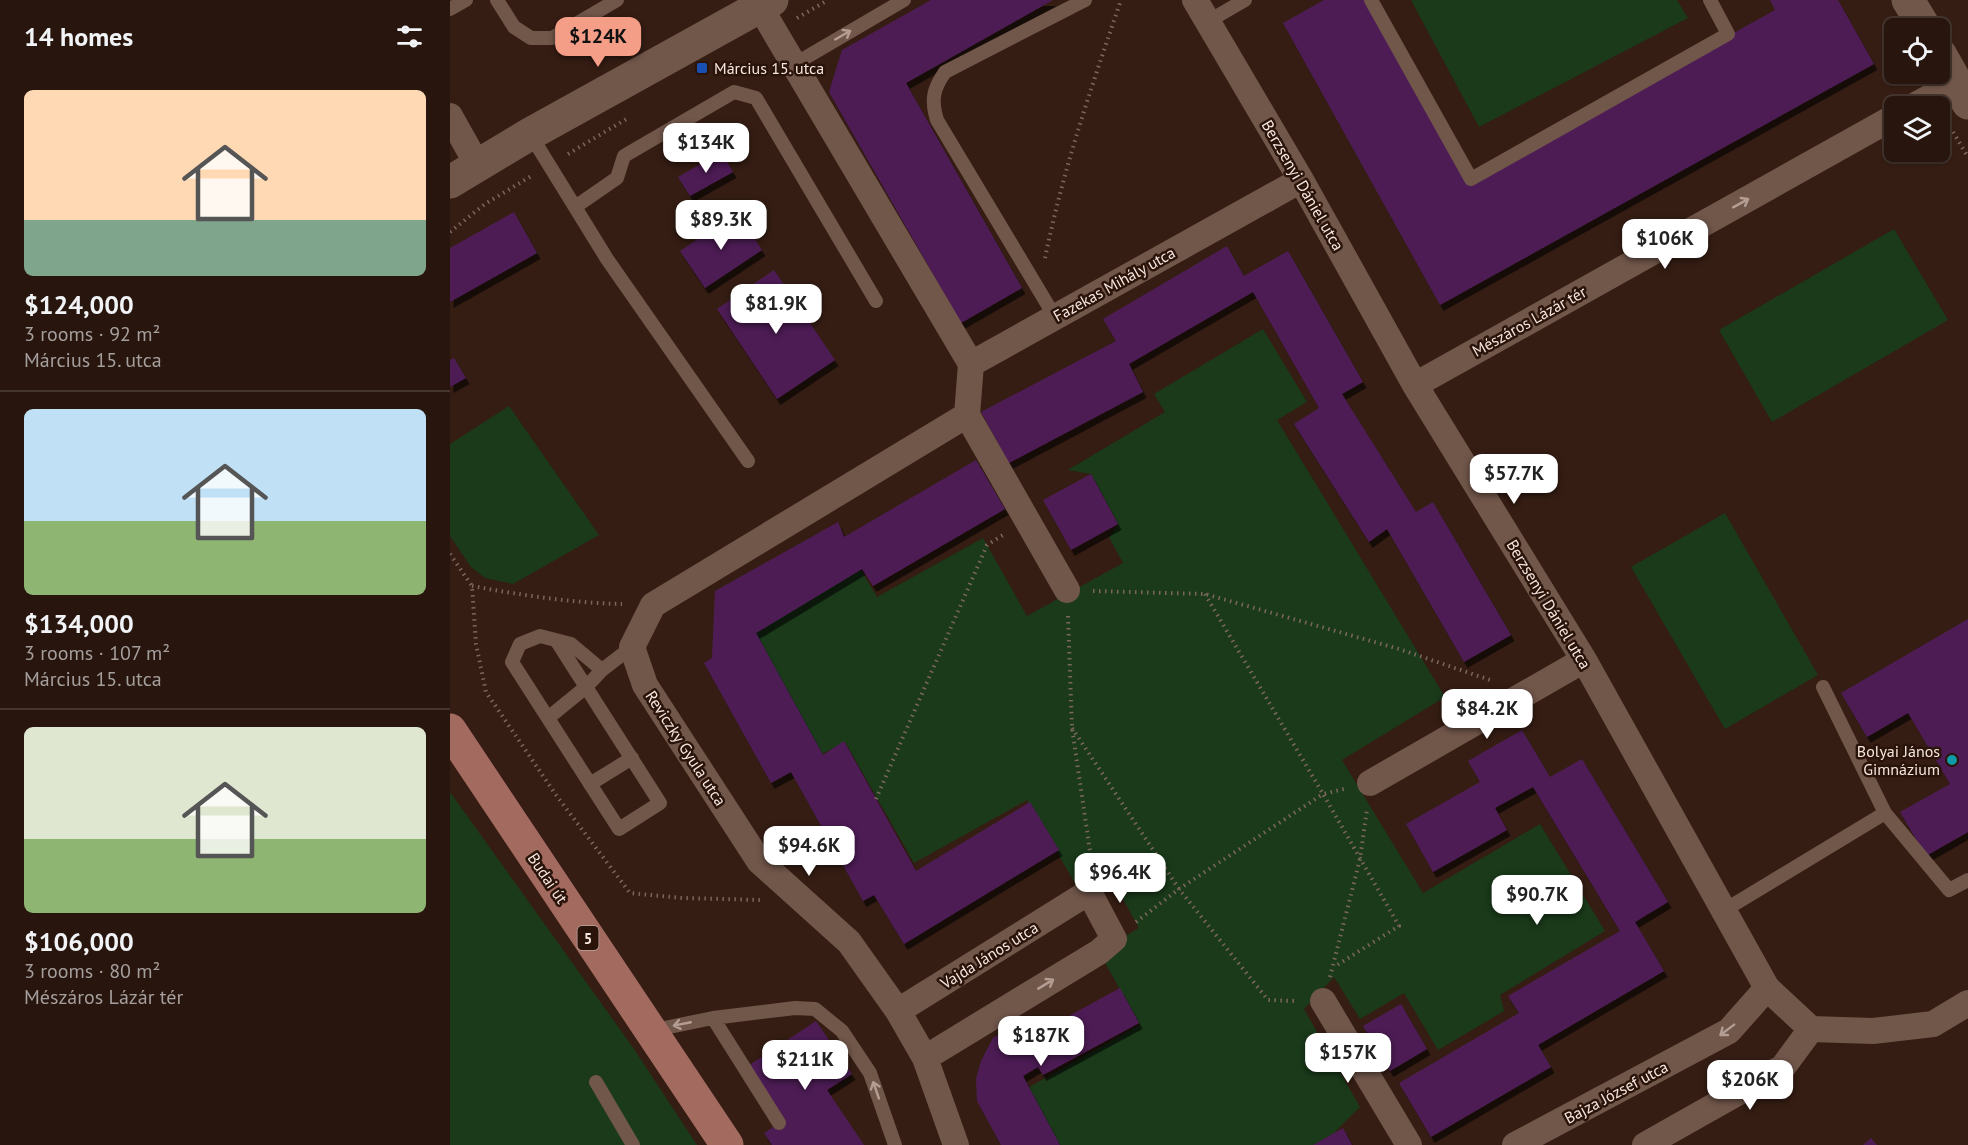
<!DOCTYPE html>
<meta charset="utf-8">
<style>
:root{--surface:#28160e;--page:#34231c;--text:#f1f3f6;--muted:#a59f9e;--line:#44352e;--accent:#f49e87}
body{margin:0;font-family:"PT Sans",sans-serif;background:var(--page);color:var(--text);height:100vh;display:flex;flex-direction:column;font-size:22px;white-space:nowrap}
*{box-sizing:border-box;margin:0}
p{font-size:20px;color:var(--muted)}
.icon{flex:none;width:33px;height:33px;fill:none;stroke:currentColor;stroke-width:2;stroke-linecap:round;stroke-linejoin:round}
.map{position:relative;flex:1;overflow:hidden}
.side{display:flex;flex-direction:column;background:var(--surface);width:450px}
.side>*{flex:none}
.controls{position:absolute;left:1434px;top:18px;display:grid;gap:12px}
.controls a{display:grid;place-items:center;width:66px;height:66px;border-radius:9px;background:var(--surface);box-shadow:0 2px 4px #0004,0 0 0 2px var(--line);font-size:30px}
.price{position:absolute;translate:-50% -51px;padding:0 14px;border-radius:12px;background:#fff;color:#222;font-size:20px;line-height:39px;filter:drop-shadow(0 2px 3px #0008)}
.price::after{content:'';position:absolute;left:50%;top:36px;width:18px;height:14px;margin-left:-9px;background:inherit;clip-path:polygon(0 0,100% 0,50% 100%)}
.price.current{background:var(--accent);color:#111}
ul{padding:0;list-style:none}
li{display:grid;align-content:center;gap:12px;height:318px;padding:0 24px}
li+li{border-top:2px solid var(--line)}
li span{display:grid;place-items:center;height:186px;border-radius:9px;color:#555}
li>.icon{margin-inline-start:auto}
span .icon{width:108px;height:108px;fill:#fffc;stroke-width:1}
li b{font-size:26px}
h2{display:flex;justify-content:space-between;align-items:center;height:72px;padding:0 24px;font-size:26px}
main{display:flex;flex:1;min-height:0}
.map>svg:first-child{display:block}
</style>
<main>
<section class="side">
<h2>14 homes<svg class="icon" aria-label="filters" viewBox="0 0 24 24"><path d="M4 7h16M4 17h16"/><circle cx="9" cy="7" r="2"/><circle cx="15" cy="17" r="2"/></svg></h2>
<ul>
<li><span style="background:linear-gradient(#ffd9b3 70%,#7fa58c 0)"><svg class="icon" aria-label="home" viewBox="0 0 24 24"><path d="M3 11l9-7 9 7M6 9v11h12V9"/></svg></span><div><b>$124,000</b><p>3 rooms · 92 m²</p><p>Március 15. utca</p></div></li>
<li><span style="background:linear-gradient(#bfe0f5 60%,#8fb573 0)"><svg class="icon" aria-label="home" viewBox="0 0 24 24"><path d="M3 11l9-7 9 7M6 9v11h12V9"/></svg></span><div><b>$134,000</b><p>3 rooms · 107 m²</p><p>Március 15. utca</p></div></li>
<li><span style="background:linear-gradient(#dfe7d0 60%,#8fb573 0)"><svg class="icon" aria-label="home" viewBox="0 0 24 24"><path d="M3 11l9-7 9 7M6 9v11h12V9"/></svg></span><div><b>$106,000</b><p>3 rooms · 80 m²</p><p>Mészáros Lázár tér</p></div></li>
</ul>
</section>
<div class="map">
<svg width="1518" height="1145" viewBox="0 0 1518 1145">
<defs>
<filter id="shadow"><feDropShadow dx="3.5" dy="6" stdDeviation="0" flood-color="#0009"/></filter>
</defs>
<rect width="100%" height="100%" fill="#351d13"/>
<path fill="#1a3a1a" d="M961,0H1227L1238,18L1029,127Z
M1444,229L1498,320L1322,422L1269,330Z
M813,329L857,402L827,420L995,697L892,760L973,893L1090,824L1155,931L1050,995L1054,1011L988,1050L954,993L910,1019L884,977L854,1009L910,1107L883,1134L863,1145H605L574,1090L690,1025L649,952L689,928L660,876L630,892L577,800L464,863L395,742L370,755L301,632L411,570L427,597L533,538L577,616L673,563L659,537L668,524L641,474L618,470L715,412L704,394Z
M59,406L149,535L63,584L35,578L21,567L0,536V444Z
M1275,513L1368,675L1275,729L1181,567Z
M0,792L184,1049L247,1145H0Z"/>
<path fill="#4d1e54" filter="url(#shadow)" d="M481,0H603L456,83L572,288L511,323L379,92L392,50Z
M874,0H921L1021,179L1325,10L1320,0H1388L1424,64L990,305L833,23Z
M271,152L283,172L240,196L228,177Z
M64,212L87,253L0,302V248Z
M287,213L312,250L255,288L230,251Z
M777,246L794,276L838,251L913,382L892,394L966,512L983,502L1061,635L1014,662L937,529L919,542L844,424L869,408L803,292L679,364L693,392L559,463L531,412L666,341L653,319Z
M324,270L385,360L327,399L267,309Z
M4,358L16,378L0,387V360Z
M526,460L555,509L423,586L412,569L306,633L373,755L394,741L466,871L580,802L609,850L454,944L424,895L413,901L341,772L321,783L254,663L262,658L265,591L388,522L394,537Z
M641,474L668,524L621,550L593,500Z
M1518,619V832L1476,856L1450,812L1500,784L1458,713L1417,737L1391,693Z
M1072,730L1100,777L1132,759L1218,902L1185,922L1214,971L1088,1045L1101,1067L981,1137L949,1083L1069,1013L1058,996L1170,931L1083,787L1045,808L1057,830L983,872L956,824L1030,782L1018,761Z
M670,988L689,1023L593,1075L588,1067L573,1076L610,1145H551L527,1101L526,1079L531,1061L543,1038L567,1024L573,1041Z
M951,1004L977,1049L940,1071L913,1026Z
M366,1021L402,1074L377,1090L414,1145H322L314,1133L334,1120L298,1066Z
M893,1128L902,1145H863Z
M1421,1138L1427,1145H1413Z"/>
<g fill="none" stroke-linecap="round" stroke-linejoin="round">
<path stroke="#7c675e" stroke-width="4" stroke-dasharray="1.5 4.5" stroke-linecap="butt" d="M347,18L378,0
M1503,132L1518,157
M118,154L178,118
M0,232L35,204L83,175
M595,258C613,170 642,85 671,0
M0,554L22,586L26,644L36,692L106,795L180,893L232,898L311,900
M22,586C71,595 122,603 172,604
M643,591L755,594L949,649L1043,681
M755,594L873,794L894,789
M618,616L622,728L642,865
M622,728L729,889L818,1000L846,1001
M426,799L537,545L556,533
M686,922L729,889L873,794L949,926L884,967
M880,977L910,859L917,809"/>
<path stroke="#71564a" stroke-width="14" d="M47,0L64,27L81,38H102L167,0
M921,0L1021,179L1278,34L1260,0
M0,9L16,0
M757,22L795,0
M343,65L454,0
M80,134L157,259L298,461
M125,207L167,178L174,156L284,92L306,98L426,301
M605,317L487,120C481,100 483,89 495,72L635,0
M106,640L210,803L169,829L62,662L70,644L90,636L121,644L152,670L182,647
M1373,687L1435,813
M98,718L136,687L152,670
M140,784L182,758
M1273,911L1435,813L1499,890L1518,880
M263,1018L329,1123
M200,1031L263,1018L345,1008L365,1009L392,1031L420,1073L445,1145
M146,1082L183,1145"/>
<path stroke="#71564a" stroke-width="26" d="M745,0L851,180L965,385L1134,660L1317,988L1361,1029L1423,1031L1483,1024L1518,1003
M310,7L521,364
M1464,106L1506,83
M0,116L28,166
M965,385L1444,117
M517,415L617,590
M920,783L1134,660
M873,1001L959,1145
M448,1011L639,892L664,939L649,952L475,1058
M506,1145L475,1058L448,1011L399,942L309,861L195,685L182,647L203,605L517,415L521,364L851,180
M1065,1145L1279,1031L1317,988
M1195,1145L1333,1067L1361,1029"/>
<path stroke="#71564a" stroke-width="33" d="M1458,0L1475,28
M1490,54L1518,103
M0,182L80,134L322,0"/>
<path stroke="#a36a5f" stroke-width="33" d="M0,730L277,1145"/>
</g>
<defs><path id="oneway-shaft" d="M-6 0H5M1.5-3L5.5 0L1.5 3" fill="none" stroke-width="1.6" stroke-linecap="round" stroke-linejoin="round" transform="scale(1.5)"/></defs>
<g stroke="#b49e94">
<use href="#oneway-shaft" transform="translate(393 35) rotate(-30)"/>
<use href="#oneway-shaft" transform="translate(1291 203) rotate(-29)"/>
<use href="#oneway-shaft" transform="translate(596 984) rotate(-31)"/>
<use href="#oneway-shaft" transform="translate(232 1024) rotate(169)"/>
<use href="#oneway-shaft" transform="translate(1277 1030) rotate(143)"/>
<use href="#oneway-shaft" transform="translate(426 1090) rotate(-109)"/>
</g>
<rect fill="#1a4fb4" stroke="#2a140a" stroke-width="2" x="246" y="62" width="12" height="12" rx="3"/>
<circle fill="#0f9aa8" stroke="#2a140a" stroke-width="2" cx="1502" cy="760" r="6"/>
<g text-anchor="middle" dominant-baseline="central" stroke-width="5" stroke-linejoin="round" paint-order="stroke">
<rect fill="#2a140a" stroke="#baa79f" stroke-width="1.5" x="127.5" y="926" width="21" height="24" rx="4.5"/>
<g font-size="15" font-weight="bold" fill="#f7e6df">
<text x="138" y="938">5</text>
</g>
<g font-size="16" fill="#f7e6df" stroke="#2a140a" text-anchor="start">
<text x="264" y="68">Március 15. utca</text>
<text x="1490" y="751" text-anchor="end">Bolyai János<tspan x="1490" dy="18">Gimnázium</tspan></text>
</g>
<g font-size="16" fill="#f7e6df" stroke="#2a140a">
<text transform="translate(853 185) rotate(60)">Berzsenyi Dániel utca</text>
<text transform="translate(664 284) rotate(-29)">Fazekas Mihály utca</text>
<text transform="translate(1079 321) rotate(-29)">Mészáros Lázár tér</text>
<text transform="translate(1099 604) rotate(59)">Berzsenyi Dániel utca</text>
<text transform="translate(236 748) rotate(57)">Reviczky Gyula utca</text>
<text transform="translate(98 878) rotate(56)">Budai út</text>
<text transform="translate(539 955) rotate(-32)">Vajda János utca</text>
<text transform="translate(1166 1092) rotate(-28)">Bajza József utca</text>
</g>
</g>
</svg>
<div class="controls">
<a><svg class="icon" aria-label="locate" viewBox="0 0 24 24"><circle cx="12" cy="12" r="6"/><path d="M12 2v4M12 18v4M2 12h4M18 12h4"/></svg></a>
<a><svg class="icon" aria-label="layers" viewBox="0 0 24 24"><path d="M12 4l9 5-9 5-9-5zM3 14l9 5 9-5"/></svg></a>
</div>
<b class="price current" style="left:148px;top:68px">$124K</b>
<b class="price" style="left:256px;top:174px">$134K</b>
<b class="price" style="left:271px;top:251px">$89.3K</b>
<b class="price" style="left:1215px;top:270px">$106K</b>
<b class="price" style="left:326px;top:335px">$81.9K</b>
<b class="price" style="left:1064px;top:505px">$57.7K</b>
<b class="price" style="left:1037px;top:740px">$84.2K</b>
<b class="price" style="left:359px;top:877px">$94.6K</b>
<b class="price" style="left:670px;top:904px">$96.4K</b>
<b class="price" style="left:1087px;top:926px">$90.7K</b>
<b class="price" style="left:591px;top:1067px">$187K</b>
<b class="price" style="left:898px;top:1084px">$157K</b>
<b class="price" style="left:355px;top:1091px">$211K</b>
<b class="price" style="left:1300px;top:1111px">$206K</b>
</div>
</main>
